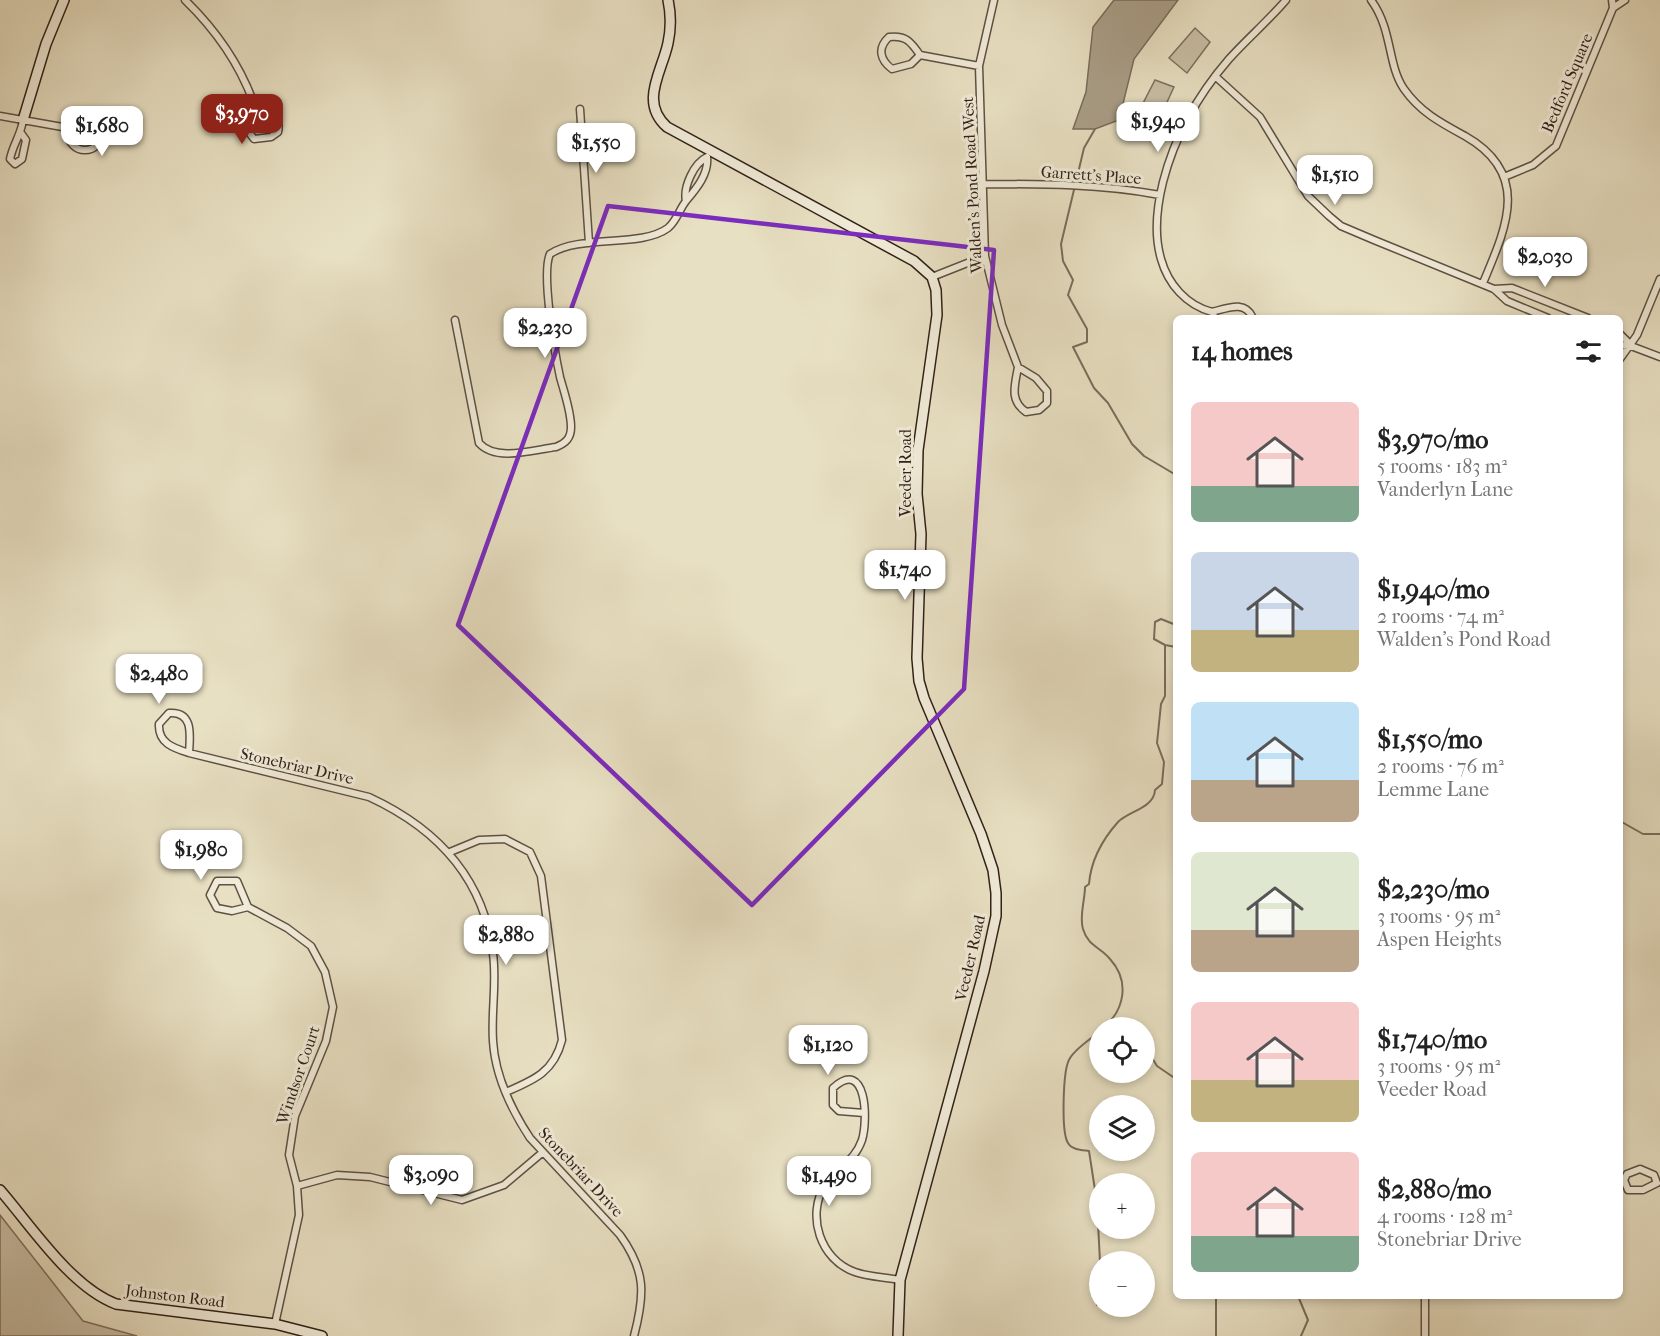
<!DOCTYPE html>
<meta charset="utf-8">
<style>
:root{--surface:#fff;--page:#f2f2f2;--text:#222;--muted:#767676;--accent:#8f2418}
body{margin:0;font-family:"IM FELL French Canon",serif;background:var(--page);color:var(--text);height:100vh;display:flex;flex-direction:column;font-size:22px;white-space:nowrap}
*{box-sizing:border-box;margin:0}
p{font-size:20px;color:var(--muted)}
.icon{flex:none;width:33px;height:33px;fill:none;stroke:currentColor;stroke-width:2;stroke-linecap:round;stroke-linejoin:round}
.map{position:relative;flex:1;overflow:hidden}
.side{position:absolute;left:1173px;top:315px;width:450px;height:984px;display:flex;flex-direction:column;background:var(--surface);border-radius:9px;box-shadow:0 3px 9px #0003}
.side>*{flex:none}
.tools{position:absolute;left:1089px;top:1017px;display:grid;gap:12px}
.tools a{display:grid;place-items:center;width:66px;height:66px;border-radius:50%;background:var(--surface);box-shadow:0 3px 9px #0003;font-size:30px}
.price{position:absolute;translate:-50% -51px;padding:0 14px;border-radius:12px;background:#fff;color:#222;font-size:20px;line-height:39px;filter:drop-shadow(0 2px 3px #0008)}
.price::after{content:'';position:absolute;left:50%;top:36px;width:18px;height:14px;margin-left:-9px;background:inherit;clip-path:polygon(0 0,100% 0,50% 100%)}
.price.selected{background:var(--accent);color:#fff}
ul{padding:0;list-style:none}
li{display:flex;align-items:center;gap:18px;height:150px;padding:0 18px}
li span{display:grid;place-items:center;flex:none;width:168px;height:120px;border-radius:9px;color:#555}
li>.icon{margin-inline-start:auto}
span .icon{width:72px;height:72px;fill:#fffc;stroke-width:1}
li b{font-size:26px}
h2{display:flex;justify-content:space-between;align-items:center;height:72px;padding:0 18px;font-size:26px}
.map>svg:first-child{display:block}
</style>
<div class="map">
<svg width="1660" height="1336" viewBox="0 0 1660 1336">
<rect width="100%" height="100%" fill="#e8e0c3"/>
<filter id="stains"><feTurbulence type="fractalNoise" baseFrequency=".00333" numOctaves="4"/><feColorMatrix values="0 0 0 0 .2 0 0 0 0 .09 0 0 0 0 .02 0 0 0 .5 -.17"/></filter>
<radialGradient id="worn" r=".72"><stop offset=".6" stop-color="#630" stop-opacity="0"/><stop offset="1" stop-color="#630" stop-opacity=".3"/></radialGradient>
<path fill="#c9bfa6" stroke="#7d705f" stroke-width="1.5" d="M1195,28L1210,42L1187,73L1169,58Z
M1155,80L1174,87L1156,126L1136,117Z
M0,1215L83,1321L137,1336H0Z"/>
<path fill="#aa9f89" stroke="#7a6c5c" stroke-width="1.5" d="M1114,0H1178L1134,59L1119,120L1095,129H1073L1086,92L1093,27Z"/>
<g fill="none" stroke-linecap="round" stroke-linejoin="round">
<path stroke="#7a6c5c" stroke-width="2" d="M1095,129L1084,148L1061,244L1063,261L1073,280L1068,295L1087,329V342L1073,347L1094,388L1108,403L1132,444L1144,456L1176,475
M1176,625L1161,619L1155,622L1154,639L1165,645L1176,647
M1620,821L1643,834H1660
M1103,1028C1125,1010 1130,981 1110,959C1100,947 1088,946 1083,929C1079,917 1085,900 1085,887L1089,884C1091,859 1102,840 1118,822C1129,811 1154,808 1155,790L1162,784L1164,762L1157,743L1161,704L1165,696V645
M1100,1031C1091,1039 1073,1050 1069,1060C1063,1071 1061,1132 1068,1143C1072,1150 1082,1150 1089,1151L1097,1203L1100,1262
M1095,1037L1100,1045
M1144,1045L1157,1066L1176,1079
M1216,1296V1336
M1298,1296L1308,1320L1301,1336
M1097,1305L1100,1266"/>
<defs>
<path id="street" d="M185,0C216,30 238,61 253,101
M994,0L979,66L985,256L1002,325L1018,367
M1371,0C1393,30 1387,64 1404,89C1420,112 1441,123 1465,136C1532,174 1506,228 1483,283
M1612,0L1613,8L1625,0
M920,55L911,64L892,69C880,60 877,48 889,37C906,35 911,42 920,55L979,66
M1215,76L1260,117L1308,196L1329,216L1341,226L1374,240L1494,289L1507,301L1548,318
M253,101C266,108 282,114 278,132L271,137L254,139C243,127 249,115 253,101Z
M580,109L589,243
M68 133a17 17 0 1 1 34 0a17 17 0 1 1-34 0Z
M0,116L68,128
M21,133L26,140L22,159L15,164L10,159C13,144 21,135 23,120
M1504,177L1533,165L1556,146L1613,8
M984,184C1043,184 1101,184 1160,195
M686,201C683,187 694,163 707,157
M932,277L985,256
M1494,289L1512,288L1588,318
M1212,312C1186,305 1168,284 1161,259C1154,235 1157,206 1163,182C1175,135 1197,96 1229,59C1247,39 1268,21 1286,0
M1215,318L1212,312C1228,308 1245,300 1253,318
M455,320L479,443C496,462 533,450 556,447C566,443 571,438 571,427C571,411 564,392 560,377C555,354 541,273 550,254C580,234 641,248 668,228C677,220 679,210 686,201C696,189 709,174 707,157
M1620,334L1631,345
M1620,345L1631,346L1660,357
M1620,359L1637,335L1660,279
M1018,367L1036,378L1047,391V403L1039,410L1026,412C1009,400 1015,385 1018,367Z
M189,753C190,736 194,711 169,713L159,724C158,743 173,748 189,753L369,797C436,828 484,878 493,954C497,982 491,1012 493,1041C495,1076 511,1109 530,1138L620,1235C646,1271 645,1294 634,1336
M450,852L479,840L505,839L530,852L541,876L562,1040C554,1072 534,1080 506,1092
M248,907L232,911L217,908L210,895L217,881H237L248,907L287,928L311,946L325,972L333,1007L326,1041L295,1116L289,1155L297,1186L299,1215L275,1324
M864,1113L839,1111L833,1105V1088C867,1057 868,1120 862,1140C854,1163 837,1166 825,1185C806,1215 820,1260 855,1272C868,1277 886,1277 900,1280
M1640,1169L1654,1175L1657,1183L1643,1190H1628L1624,1180L1627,1174Z
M297,1186L337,1175L370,1177L462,1200L504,1185L543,1152
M1425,1296V1336"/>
<path id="secondary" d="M668,0C671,14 671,29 668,43C662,72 639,102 667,127L914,261L932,277L936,290L937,315L918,450L917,494L921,534L917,658L919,681L924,698L981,834L993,870L996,893V916L984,971L900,1280L898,1336
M23,120L46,44L64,0
M0,1190C32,1227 71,1287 116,1304L275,1324L322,1336"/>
</defs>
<use href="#street" stroke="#5f5043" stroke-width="9"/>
<use href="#secondary" stroke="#312018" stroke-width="12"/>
<use href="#street" stroke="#f0ebd8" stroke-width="6"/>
<use href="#secondary" stroke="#f0ebd8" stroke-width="9"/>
</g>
<path fill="none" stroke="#7b2cbf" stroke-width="4.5" stroke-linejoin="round" d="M608,206L994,250L964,689L752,905L458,625Z"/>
<g text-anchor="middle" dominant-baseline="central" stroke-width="6" stroke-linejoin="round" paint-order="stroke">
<g font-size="16" fill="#312018" stroke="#f0ebd8">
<text transform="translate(1567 83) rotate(-67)">Bedford Square</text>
<text transform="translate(1091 175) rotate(4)">Garrett's Place</text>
<text transform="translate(972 185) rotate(-93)">Walden's Pond Road West</text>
<text transform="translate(905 473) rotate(-90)">Veeder Road</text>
<text transform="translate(297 766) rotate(13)">Stonebriar Drive</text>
<text transform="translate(970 958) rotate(-77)">Veeder Road</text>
<text transform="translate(298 1075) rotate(-71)">Windsor Court</text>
<text transform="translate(581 1172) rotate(47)">Stonebriar Drive</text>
<text transform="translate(175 1296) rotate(7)">Johnston Road</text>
</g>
</g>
<rect width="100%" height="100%" filter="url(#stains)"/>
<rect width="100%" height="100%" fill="url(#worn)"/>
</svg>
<div class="tools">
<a><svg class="icon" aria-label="locate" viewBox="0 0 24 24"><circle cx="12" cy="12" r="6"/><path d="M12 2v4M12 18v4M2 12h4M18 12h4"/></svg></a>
<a><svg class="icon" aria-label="layers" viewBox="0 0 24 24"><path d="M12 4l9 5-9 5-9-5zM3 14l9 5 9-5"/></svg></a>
<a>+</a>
<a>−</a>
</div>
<b class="price selected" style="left:242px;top:145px">$3,970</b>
<b class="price" style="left:1158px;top:153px">$1,940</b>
<b class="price" style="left:102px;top:157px">$1,680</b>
<b class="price" style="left:596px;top:174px">$1,550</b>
<b class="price" style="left:1335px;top:206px">$1,510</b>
<b class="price" style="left:1545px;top:288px">$2,030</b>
<b class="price" style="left:545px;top:359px">$2,230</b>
<b class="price" style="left:905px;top:601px">$1,740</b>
<b class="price" style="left:159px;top:705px">$2,480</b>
<b class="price" style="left:201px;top:881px">$1,980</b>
<b class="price" style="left:506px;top:966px">$2,880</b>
<b class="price" style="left:828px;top:1076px">$1,120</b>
<b class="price" style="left:431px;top:1206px">$3,090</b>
<b class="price" style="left:829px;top:1207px">$1,490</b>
<section class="side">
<h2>14 homes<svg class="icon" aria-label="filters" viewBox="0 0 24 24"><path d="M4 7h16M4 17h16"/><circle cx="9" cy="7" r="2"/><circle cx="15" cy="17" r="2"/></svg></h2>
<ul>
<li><span style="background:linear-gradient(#f6c9c9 70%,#7fa58c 0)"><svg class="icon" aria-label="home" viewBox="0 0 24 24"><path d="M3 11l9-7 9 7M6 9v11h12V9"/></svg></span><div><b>$3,970/mo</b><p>5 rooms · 183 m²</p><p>Vanderlyn Lane</p></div></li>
<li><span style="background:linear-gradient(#c9d6e8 65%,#c2b280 0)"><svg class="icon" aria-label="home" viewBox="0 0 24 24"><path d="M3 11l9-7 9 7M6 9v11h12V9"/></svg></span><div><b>$1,940/mo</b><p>2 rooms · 74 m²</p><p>Walden's Pond Road</p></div></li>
<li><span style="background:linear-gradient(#bfe0f5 65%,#b9a48a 0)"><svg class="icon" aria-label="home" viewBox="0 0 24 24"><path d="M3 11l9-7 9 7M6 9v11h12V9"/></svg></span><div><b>$1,550/mo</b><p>2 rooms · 76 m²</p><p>Lemme Lane</p></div></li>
<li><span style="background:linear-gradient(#dfe7d0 65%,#b9a48a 0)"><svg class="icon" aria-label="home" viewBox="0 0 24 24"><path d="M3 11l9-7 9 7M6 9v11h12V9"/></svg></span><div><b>$2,230/mo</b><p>3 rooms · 95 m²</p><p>Aspen Heights</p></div></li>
<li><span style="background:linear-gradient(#f6c9c9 65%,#c2b280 0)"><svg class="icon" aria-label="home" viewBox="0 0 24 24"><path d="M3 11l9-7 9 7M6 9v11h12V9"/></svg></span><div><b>$1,740/mo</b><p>3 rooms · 95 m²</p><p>Veeder Road</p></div></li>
<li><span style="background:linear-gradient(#f6c9c9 70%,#7fa58c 0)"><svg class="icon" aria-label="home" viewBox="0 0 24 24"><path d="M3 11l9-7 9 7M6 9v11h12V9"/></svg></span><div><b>$2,880/mo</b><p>4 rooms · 128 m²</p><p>Stonebriar Drive</p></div></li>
</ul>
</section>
</div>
